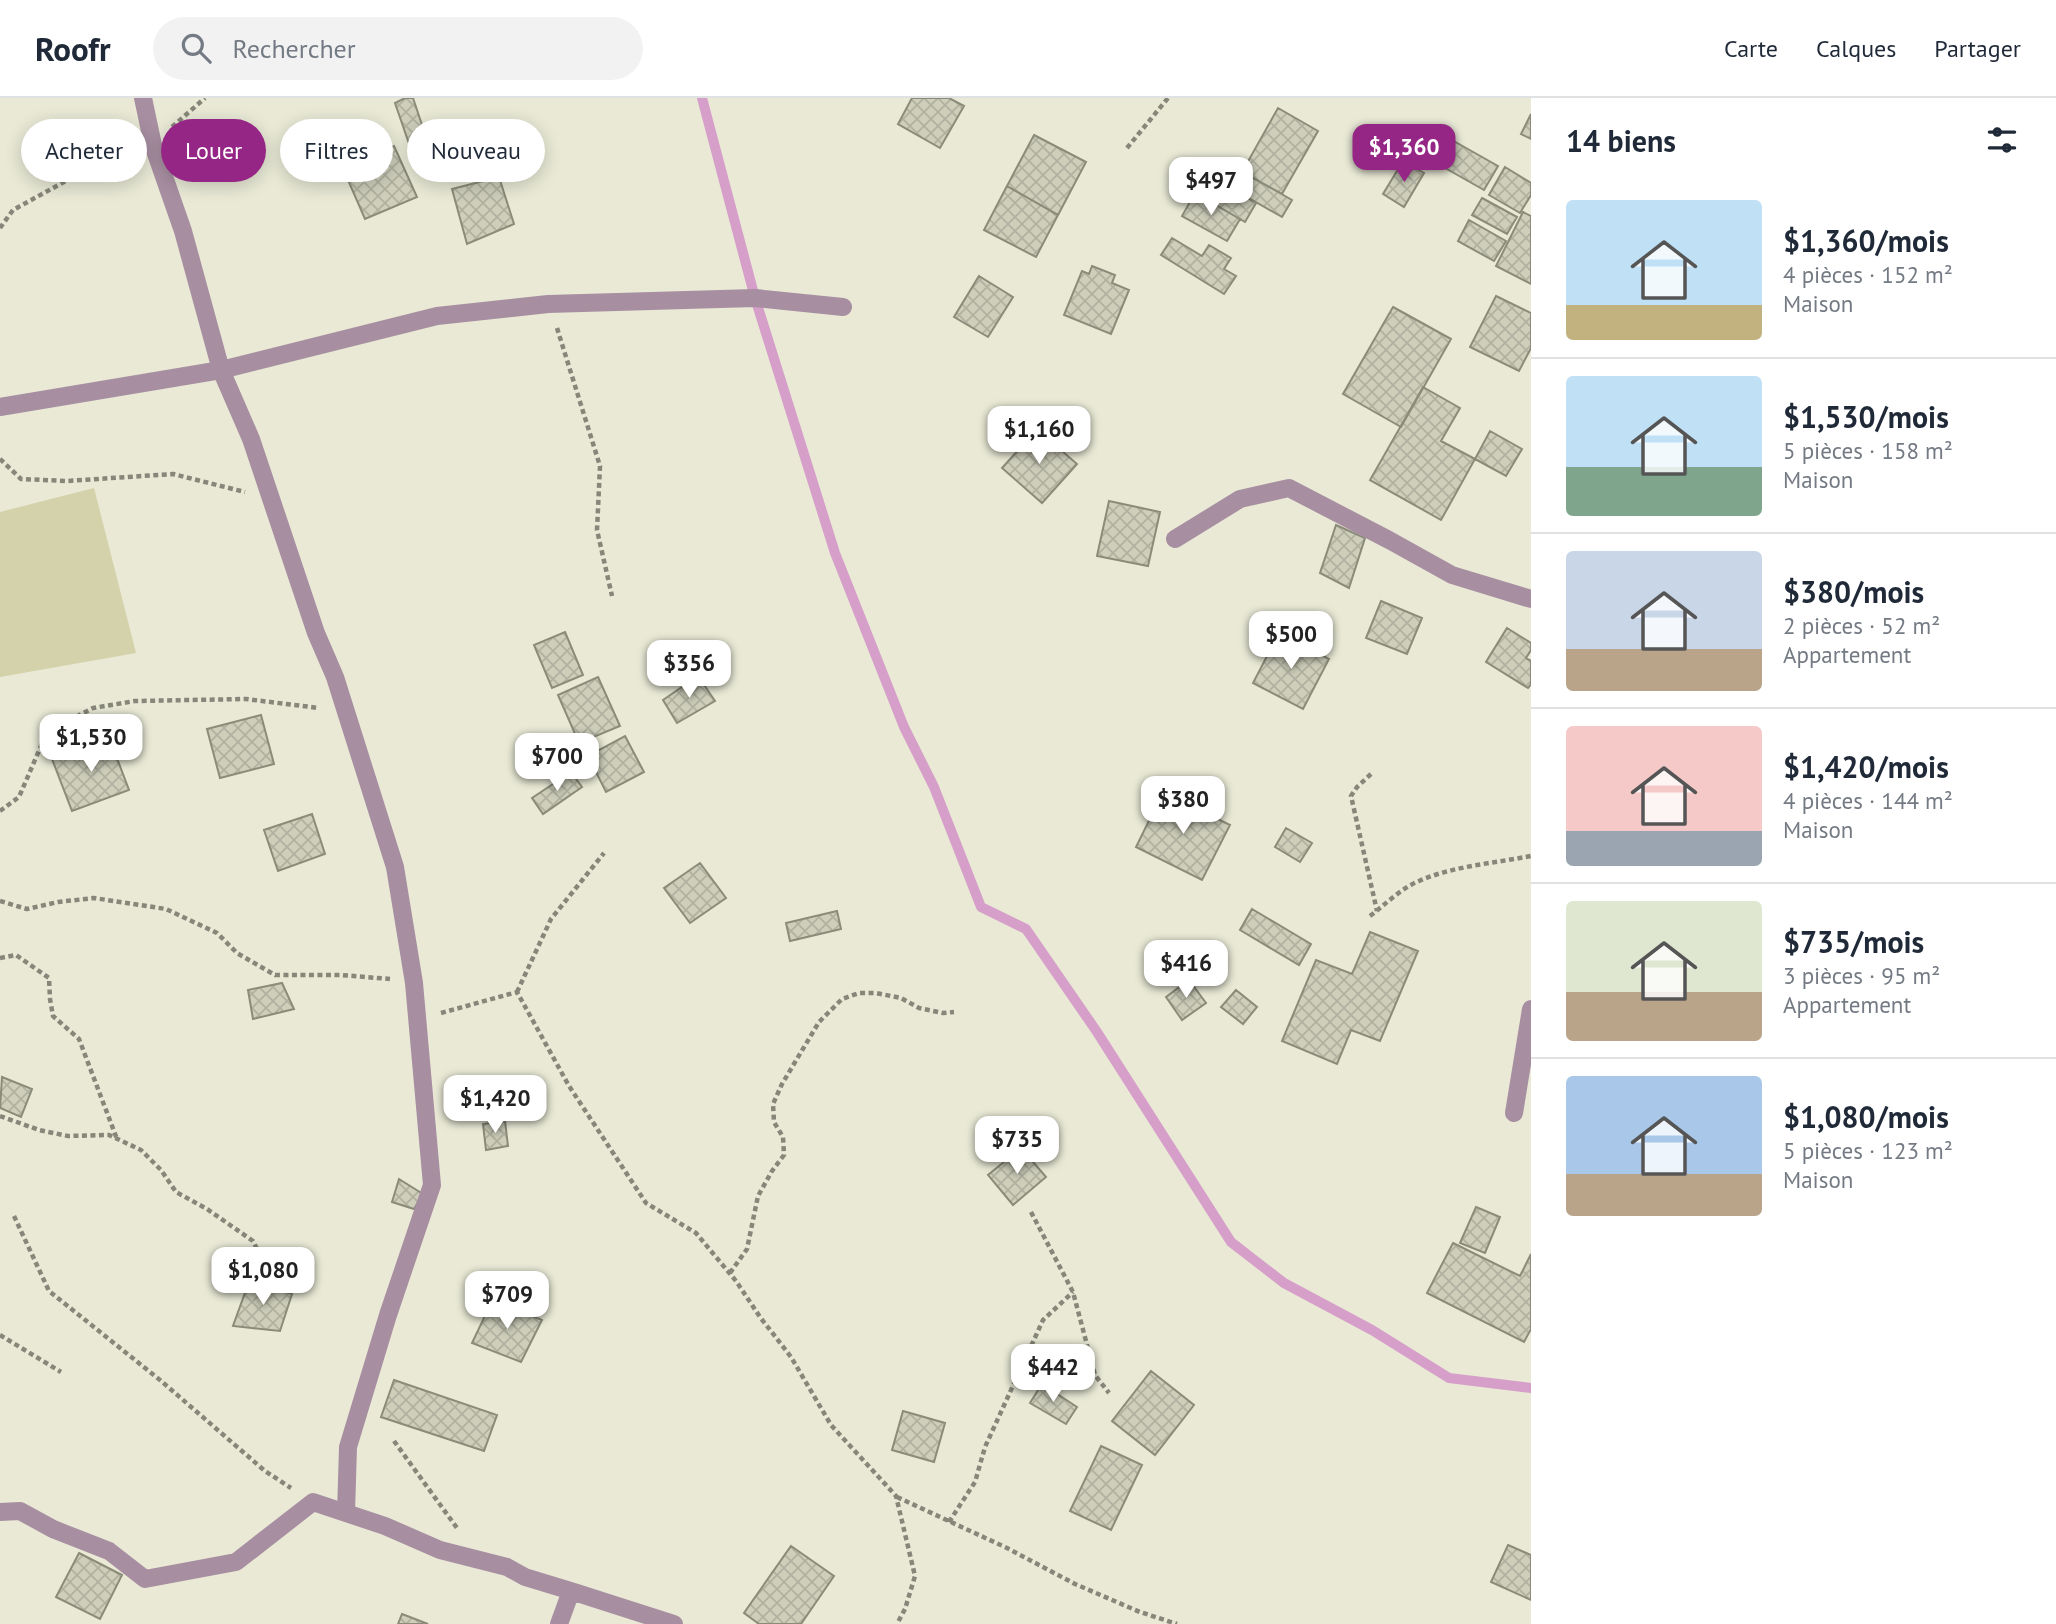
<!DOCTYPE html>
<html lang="fr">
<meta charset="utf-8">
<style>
:root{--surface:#fff;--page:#f2f2f3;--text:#1f2937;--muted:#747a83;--line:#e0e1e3;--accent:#962685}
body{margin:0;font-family:"PT Sans",sans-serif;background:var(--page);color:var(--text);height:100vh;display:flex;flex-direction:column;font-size:26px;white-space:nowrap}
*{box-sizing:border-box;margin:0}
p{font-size:23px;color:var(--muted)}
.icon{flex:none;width:38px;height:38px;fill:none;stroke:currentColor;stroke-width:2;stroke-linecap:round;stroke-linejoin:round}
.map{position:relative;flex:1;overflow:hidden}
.side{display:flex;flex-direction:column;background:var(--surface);width:525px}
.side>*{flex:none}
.hud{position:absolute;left:21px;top:21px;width:665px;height:63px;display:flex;gap:14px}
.price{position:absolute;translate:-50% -60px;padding:0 16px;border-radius:14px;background:#fff;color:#222;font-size:23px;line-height:46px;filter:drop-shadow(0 2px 4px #0008)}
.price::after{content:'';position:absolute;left:50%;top:42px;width:21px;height:16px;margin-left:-10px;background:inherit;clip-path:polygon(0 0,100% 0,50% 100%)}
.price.selected{background:var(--accent);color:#fff}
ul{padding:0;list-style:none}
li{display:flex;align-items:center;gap:21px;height:175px;padding:0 35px}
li+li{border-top:2px solid var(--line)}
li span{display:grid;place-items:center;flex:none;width:196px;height:140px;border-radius:7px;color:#555}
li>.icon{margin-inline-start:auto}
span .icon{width:84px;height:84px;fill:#fffc;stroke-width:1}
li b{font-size:30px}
h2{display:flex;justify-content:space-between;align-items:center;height:84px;padding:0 35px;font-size:30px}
.chip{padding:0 24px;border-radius:32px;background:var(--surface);box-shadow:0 4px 18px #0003;font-size:24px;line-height:63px}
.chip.selected{background:var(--accent);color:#fff}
header{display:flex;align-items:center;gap:42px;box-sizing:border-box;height:98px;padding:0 35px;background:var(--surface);border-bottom:2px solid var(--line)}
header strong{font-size:33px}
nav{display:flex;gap:38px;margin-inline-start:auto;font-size:24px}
.search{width:490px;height:63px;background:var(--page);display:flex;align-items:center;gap:18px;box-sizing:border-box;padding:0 24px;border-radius:38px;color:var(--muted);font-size:26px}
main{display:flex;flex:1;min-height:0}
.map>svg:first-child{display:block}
</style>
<header>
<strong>Roofr</strong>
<div class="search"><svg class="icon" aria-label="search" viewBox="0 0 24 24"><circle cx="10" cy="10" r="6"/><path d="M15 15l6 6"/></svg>Rechercher</div>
<nav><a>Carte</a><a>Calques</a><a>Partager</a></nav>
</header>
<main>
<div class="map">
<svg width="1531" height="1526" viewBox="0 0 1531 1526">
<defs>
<pattern id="building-cross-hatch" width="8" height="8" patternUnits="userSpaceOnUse" patternTransform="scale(1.75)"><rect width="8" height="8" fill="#cecebb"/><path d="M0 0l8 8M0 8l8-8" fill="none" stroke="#b1b1a1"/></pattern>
</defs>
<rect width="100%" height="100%" fill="#e9e9d6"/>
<path fill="#d3d2aa" d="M94,390L136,555L0,579V414Z"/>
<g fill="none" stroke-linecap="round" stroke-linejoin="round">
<path stroke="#d69fc9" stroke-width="10" d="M702,0L755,200L835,455L904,629L934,689L981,809L1026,831L1097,934L1231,1144L1284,1185L1372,1232L1449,1280L1531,1290"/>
</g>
<path fill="url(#building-cross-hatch)" stroke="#8b8b79" stroke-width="2" d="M405,0H413L430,51L414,60L395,5Z
M912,0H949L964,8L940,50L898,26Z
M1278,10L1318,33L1282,96L1242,74Z
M1531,16V41L1521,36Z
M1436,33L1498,68L1484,92L1422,57Z
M1034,37L1086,64L1058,117L1007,88Z
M394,48L417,99L365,121L341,66Z
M1403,63L1424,75L1404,109L1383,96Z
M1229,66L1292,102L1282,119L1219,83Z
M1505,69L1531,85V97L1520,115L1489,97Z
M1206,76L1256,105L1245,124L1195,95Z
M499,79L514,126L467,146L452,91Z
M1007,88L1058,117L1036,159L984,132Z
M1195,95L1240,121L1227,143L1182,118Z
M1482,100L1517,119L1507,136L1472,117Z
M1523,114L1531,118V186L1496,168Z
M1469,122L1506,143L1494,163L1458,143Z
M1172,140L1202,158L1209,147L1231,160L1224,171L1236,178L1224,196L1161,157Z
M1092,168L1115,177L1112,185L1129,192L1111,236L1064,217L1082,173L1089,176Z
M979,178L1013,199L988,239L954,219Z
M1496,198L1531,215V250L1519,273L1470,249Z
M1393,209L1451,241L1401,329L1343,296Z
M1423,289L1460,310L1441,343L1475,361L1441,422L1370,382Z
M1037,331L1077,366L1042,405L1002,370Z
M1490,333L1522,351L1506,378L1475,361Z
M1109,403L1160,414L1148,468L1097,458Z
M1336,427L1365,440L1349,490L1320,475Z
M1381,503L1422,520L1407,556L1366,540Z
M1507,530L1531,545V552L1526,560L1531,563V586L1528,590L1486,564Z
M565,534L583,577L552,590L534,547Z
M1279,535L1329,561L1303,611L1253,585Z
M698,578L715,603L677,625L663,602Z
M598,579L620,628L579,645L558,597Z
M261,617L274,666L220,680L207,631Z
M625,638L644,674L606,694L588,658Z
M109,639L129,692L72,713L52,661Z
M571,674L582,689L543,716L532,700Z
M1163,694L1230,727L1202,782L1136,749Z
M312,716L325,756L278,773L264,732Z
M1286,730L1312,745L1300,764L1275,749Z
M700,765L726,800L690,825L664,790Z
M1252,811L1311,846L1299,867L1240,832Z
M837,813L841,831L790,843L786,825Z
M1370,834L1418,853L1380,943L1351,932L1337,966L1282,943L1316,862L1352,876Z
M1189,882L1206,905L1182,922L1166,899Z
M282,885L294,911L253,921L248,892Z
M1236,892L1257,909L1243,926L1221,909Z
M2,979L32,991L21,1019L0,1010Z
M505,1023L508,1048L486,1052L483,1026Z
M1021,1050L1046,1079L1013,1107L988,1077Z
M399,1081L423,1096L414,1111L392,1104Z
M1476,1109L1500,1119L1485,1155L1460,1145Z
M1453,1145L1520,1178L1531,1156V1231L1524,1244L1427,1195Z
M250,1181L292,1196L280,1233L233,1228Z
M493,1201L542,1222L521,1264L472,1245Z
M1151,1273L1194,1307L1155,1357L1112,1323Z
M394,1282L497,1317L484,1353L381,1319Z
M1042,1286L1077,1309L1066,1326L1030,1305Z
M903,1313L945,1325L934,1364L892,1352Z
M1101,1348L1142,1367L1111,1432L1070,1413Z
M1508,1447L1531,1457V1502L1491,1484Z
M791,1448L834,1478L801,1526H759L744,1515Z
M79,1455L122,1477L100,1521L56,1499Z
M402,1516L428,1526H398Z"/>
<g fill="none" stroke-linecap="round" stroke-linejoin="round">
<path stroke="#868679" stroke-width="4.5" stroke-dasharray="5 3.5" stroke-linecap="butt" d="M172,29L205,0
M1127,50L1168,0
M0,130L13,112L113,57L132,52
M557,230L600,368L597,432L612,498
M0,361L21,381L67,383L173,376L245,394
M1371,676L1357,689L1351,698L1377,813
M0,713L19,699L47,634L93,610L135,603L246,601L319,610
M0,803L27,811L58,804L94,800L166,811L217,835L237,855L275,877H341L390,881
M1370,818C1386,806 1400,791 1419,783C1453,768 1495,765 1531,758
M0,860L16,857L49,880L50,901L53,918L79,941L117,1041
M517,894L551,821L604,755
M441,915L517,894L569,988L646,1105L696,1135L736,1183L760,1219L791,1259L831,1327L896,1398L915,1478L905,1511L897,1526
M0,1018L39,1032L68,1038L109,1037L141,1052L161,1072L176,1094L207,1111L253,1143L267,1171
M1031,1114L1073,1194L1095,1277L1109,1295
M14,1118L49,1193L160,1282L265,1373L291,1390
M730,1175L747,1151L758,1098L772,1073L784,1057L783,1039L774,1024L773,1006L782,986L819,924L842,901L859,895H876L901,900L919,910L943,915L954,914
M0,1237L61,1274
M394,1343L457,1430
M897,1399L1007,1450L1075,1486L1140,1514L1177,1526
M949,1424L975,1384L985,1349L1043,1222L1073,1194"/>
<path stroke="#a78fa1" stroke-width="18" d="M143,0L153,47L183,133L221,272L251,341L316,535L335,579L395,769L414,885L432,1087L388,1217L348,1349L346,1415
M0,309L221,272L437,218L548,206L755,200L843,209
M1175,441L1240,401L1289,390L1389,442L1452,477L1531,501
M1514,1015L1531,911
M0,1414L20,1413L53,1431L109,1453L145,1481L236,1464L313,1404L385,1428L440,1452L507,1469L525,1479L571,1493
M559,1526L571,1493L674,1526"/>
</g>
</svg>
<b class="price selected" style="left:1404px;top:86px">$1,360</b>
<b class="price" style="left:1211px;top:119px">$497</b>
<b class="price" style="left:1039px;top:368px">$1,160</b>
<b class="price" style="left:1291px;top:573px">$500</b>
<b class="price" style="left:689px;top:602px">$356</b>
<b class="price" style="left:91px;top:676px">$1,530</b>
<b class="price" style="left:557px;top:695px">$700</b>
<b class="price" style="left:1183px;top:738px">$380</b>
<b class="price" style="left:1186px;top:902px">$416</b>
<b class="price" style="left:495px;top:1037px">$1,420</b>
<b class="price" style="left:1017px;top:1078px">$735</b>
<b class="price" style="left:263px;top:1209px">$1,080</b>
<b class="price" style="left:507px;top:1233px">$709</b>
<b class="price" style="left:1053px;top:1306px">$442</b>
<div class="hud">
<a class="chip">Acheter</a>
<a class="chip selected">Louer</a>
<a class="chip">Filtres</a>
<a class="chip">Nouveau</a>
</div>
</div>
<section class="side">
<h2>14 biens<svg class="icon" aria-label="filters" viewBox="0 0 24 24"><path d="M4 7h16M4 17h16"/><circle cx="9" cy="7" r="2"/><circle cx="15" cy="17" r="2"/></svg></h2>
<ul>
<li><span style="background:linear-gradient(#bfe0f5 75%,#c2b280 0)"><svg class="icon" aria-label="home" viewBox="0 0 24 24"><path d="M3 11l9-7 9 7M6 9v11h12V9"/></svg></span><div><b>$1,360/mois</b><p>4 pièces · 152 m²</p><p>Maison</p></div></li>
<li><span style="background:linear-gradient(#bfe0f5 65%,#7fa58c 0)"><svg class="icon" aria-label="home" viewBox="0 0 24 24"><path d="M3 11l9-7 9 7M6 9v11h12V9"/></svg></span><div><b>$1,530/mois</b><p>5 pièces · 158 m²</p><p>Maison</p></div></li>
<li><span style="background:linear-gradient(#c9d6e8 70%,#b9a48a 0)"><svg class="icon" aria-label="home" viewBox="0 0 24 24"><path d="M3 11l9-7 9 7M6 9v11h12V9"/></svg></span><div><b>$380/mois</b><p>2 pièces · 52 m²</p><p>Appartement</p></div></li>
<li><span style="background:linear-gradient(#f6c9c9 75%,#9aa5b1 0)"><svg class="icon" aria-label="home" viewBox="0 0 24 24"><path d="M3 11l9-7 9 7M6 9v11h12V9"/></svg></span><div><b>$1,420/mois</b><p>4 pièces · 144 m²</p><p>Maison</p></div></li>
<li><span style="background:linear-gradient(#dfe7d0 65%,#b9a48a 0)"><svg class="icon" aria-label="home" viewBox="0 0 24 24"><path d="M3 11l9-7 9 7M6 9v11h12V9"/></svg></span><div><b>$735/mois</b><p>3 pièces · 95 m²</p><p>Appartement</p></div></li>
<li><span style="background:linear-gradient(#a9c7e8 70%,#b9a48a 0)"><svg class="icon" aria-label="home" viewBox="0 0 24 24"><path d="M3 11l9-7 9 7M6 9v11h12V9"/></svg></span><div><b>$1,080/mois</b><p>5 pièces · 123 m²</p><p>Maison</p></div></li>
</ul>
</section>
</main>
